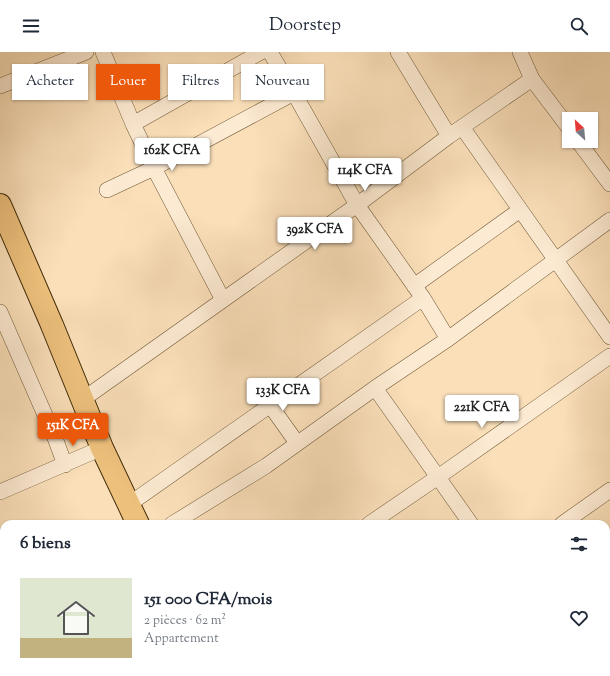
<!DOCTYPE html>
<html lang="fr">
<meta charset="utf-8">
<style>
:root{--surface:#fff;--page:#f2f2f3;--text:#1f2937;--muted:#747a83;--accent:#ea580c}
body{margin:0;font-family:"Sorts Mill Goudy",serif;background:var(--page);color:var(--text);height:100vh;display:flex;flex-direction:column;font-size:15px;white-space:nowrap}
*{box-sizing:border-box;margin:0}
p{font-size:13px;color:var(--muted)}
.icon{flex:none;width:22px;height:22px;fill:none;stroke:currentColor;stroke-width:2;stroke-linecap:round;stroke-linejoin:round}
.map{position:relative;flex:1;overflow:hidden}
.drawer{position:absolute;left:0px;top:468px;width:610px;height:156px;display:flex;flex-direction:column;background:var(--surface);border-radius:12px 12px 0 0;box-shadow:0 1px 3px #0004}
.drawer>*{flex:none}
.hud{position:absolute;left:12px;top:12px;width:400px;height:36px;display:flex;gap:8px}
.needle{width:26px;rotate:334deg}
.controls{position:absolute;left:562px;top:60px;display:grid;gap:8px}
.controls a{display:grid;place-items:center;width:36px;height:36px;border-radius:0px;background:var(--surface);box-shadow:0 1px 3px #0004;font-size:20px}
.price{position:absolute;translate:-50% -34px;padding:0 9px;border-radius:4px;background:#fff;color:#222;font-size:13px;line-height:26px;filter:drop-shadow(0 1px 2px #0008)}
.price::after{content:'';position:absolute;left:50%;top:24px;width:12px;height:9px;margin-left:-6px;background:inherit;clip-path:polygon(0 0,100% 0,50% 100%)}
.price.on{background:var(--accent);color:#fff}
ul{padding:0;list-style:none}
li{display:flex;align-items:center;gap:12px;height:100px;padding:0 20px}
li span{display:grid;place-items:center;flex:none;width:112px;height:80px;border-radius:0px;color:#555}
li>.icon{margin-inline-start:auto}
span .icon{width:48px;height:48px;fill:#fffc;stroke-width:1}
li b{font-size:17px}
h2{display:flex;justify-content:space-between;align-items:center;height:48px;padding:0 20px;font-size:17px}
.chip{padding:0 14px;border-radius:0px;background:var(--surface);box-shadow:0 1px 3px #0004;font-size:14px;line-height:36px}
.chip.on{background:var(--accent);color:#fff}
header{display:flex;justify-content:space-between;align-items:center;height:52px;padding:0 20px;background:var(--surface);font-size:18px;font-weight:600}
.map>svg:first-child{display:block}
</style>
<header><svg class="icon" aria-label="menu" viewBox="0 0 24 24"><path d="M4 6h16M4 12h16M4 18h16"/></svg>Doorstep<svg class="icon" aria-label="search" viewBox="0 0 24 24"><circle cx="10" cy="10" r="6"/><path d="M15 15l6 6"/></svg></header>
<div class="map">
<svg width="610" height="624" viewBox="0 0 610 624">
<rect width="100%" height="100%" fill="#fadfb9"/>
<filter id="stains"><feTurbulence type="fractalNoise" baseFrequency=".005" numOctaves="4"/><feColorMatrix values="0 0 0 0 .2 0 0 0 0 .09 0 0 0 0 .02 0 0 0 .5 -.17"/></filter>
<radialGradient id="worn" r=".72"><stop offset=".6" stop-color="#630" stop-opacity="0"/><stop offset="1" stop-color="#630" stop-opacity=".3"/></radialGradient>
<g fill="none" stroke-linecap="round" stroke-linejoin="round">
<defs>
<path id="minor" d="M103,0L133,72L154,116L223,248
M270,0L294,41L357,153L423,246L448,287
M398,0L449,84
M520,0L532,27L569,76
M0,34L86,0
M133,72L261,0
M462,75L610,285
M578,89L610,132
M107,138L154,116L294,41
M414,234L520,158
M0,260L55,386L65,413
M375,336L471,472
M82,348L357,153L449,84L532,27
M270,353L297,391
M0,440L102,396
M128,453L423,246
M172,472L266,414L375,336L448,287L610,168
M369,472L438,425L610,304
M562,472L610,438
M606,578L610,575
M0,580L4,579
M576,620L578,624
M344,624L350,620
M540,624L545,620"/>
<path id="primary" d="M0,153L52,273L102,396L138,472
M201,620L202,624"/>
</defs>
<use href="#minor" stroke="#705936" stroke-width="16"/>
<use href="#primary" stroke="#422c0a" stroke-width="24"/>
<use href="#minor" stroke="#fcead2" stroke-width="15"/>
<use href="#primary" stroke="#edc07c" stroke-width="22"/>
</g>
<rect width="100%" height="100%" filter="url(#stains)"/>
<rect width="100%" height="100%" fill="url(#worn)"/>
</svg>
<div class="controls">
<a><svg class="needle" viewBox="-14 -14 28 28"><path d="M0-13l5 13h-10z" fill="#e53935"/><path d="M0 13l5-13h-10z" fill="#747a83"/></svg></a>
</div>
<b class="price" style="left:172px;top:120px">162K CFA</b>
<b class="price" style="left:365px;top:140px">114K CFA</b>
<b class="price" style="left:315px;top:199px">392K CFA</b>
<b class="price" style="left:283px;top:360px">133K CFA</b>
<b class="price" style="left:482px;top:377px">221K CFA</b>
<b class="price on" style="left:73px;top:395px">151K CFA</b>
<div class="hud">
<a class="chip">Acheter</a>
<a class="chip on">Louer</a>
<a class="chip">Filtres</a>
<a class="chip">Nouveau</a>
</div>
<section class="drawer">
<h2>6 biens<svg class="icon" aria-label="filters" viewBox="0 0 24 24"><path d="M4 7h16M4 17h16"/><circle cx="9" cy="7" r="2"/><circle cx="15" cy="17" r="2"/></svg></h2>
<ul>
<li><span style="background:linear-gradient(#dfe7d0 75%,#c2b280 0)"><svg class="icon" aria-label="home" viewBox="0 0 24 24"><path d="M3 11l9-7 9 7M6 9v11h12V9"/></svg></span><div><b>151 000 CFA/mois</b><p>2 pièces · 62 m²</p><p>Appartement</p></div><svg class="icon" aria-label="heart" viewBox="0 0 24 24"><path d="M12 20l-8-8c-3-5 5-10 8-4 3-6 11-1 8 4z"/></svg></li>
</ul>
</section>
</div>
